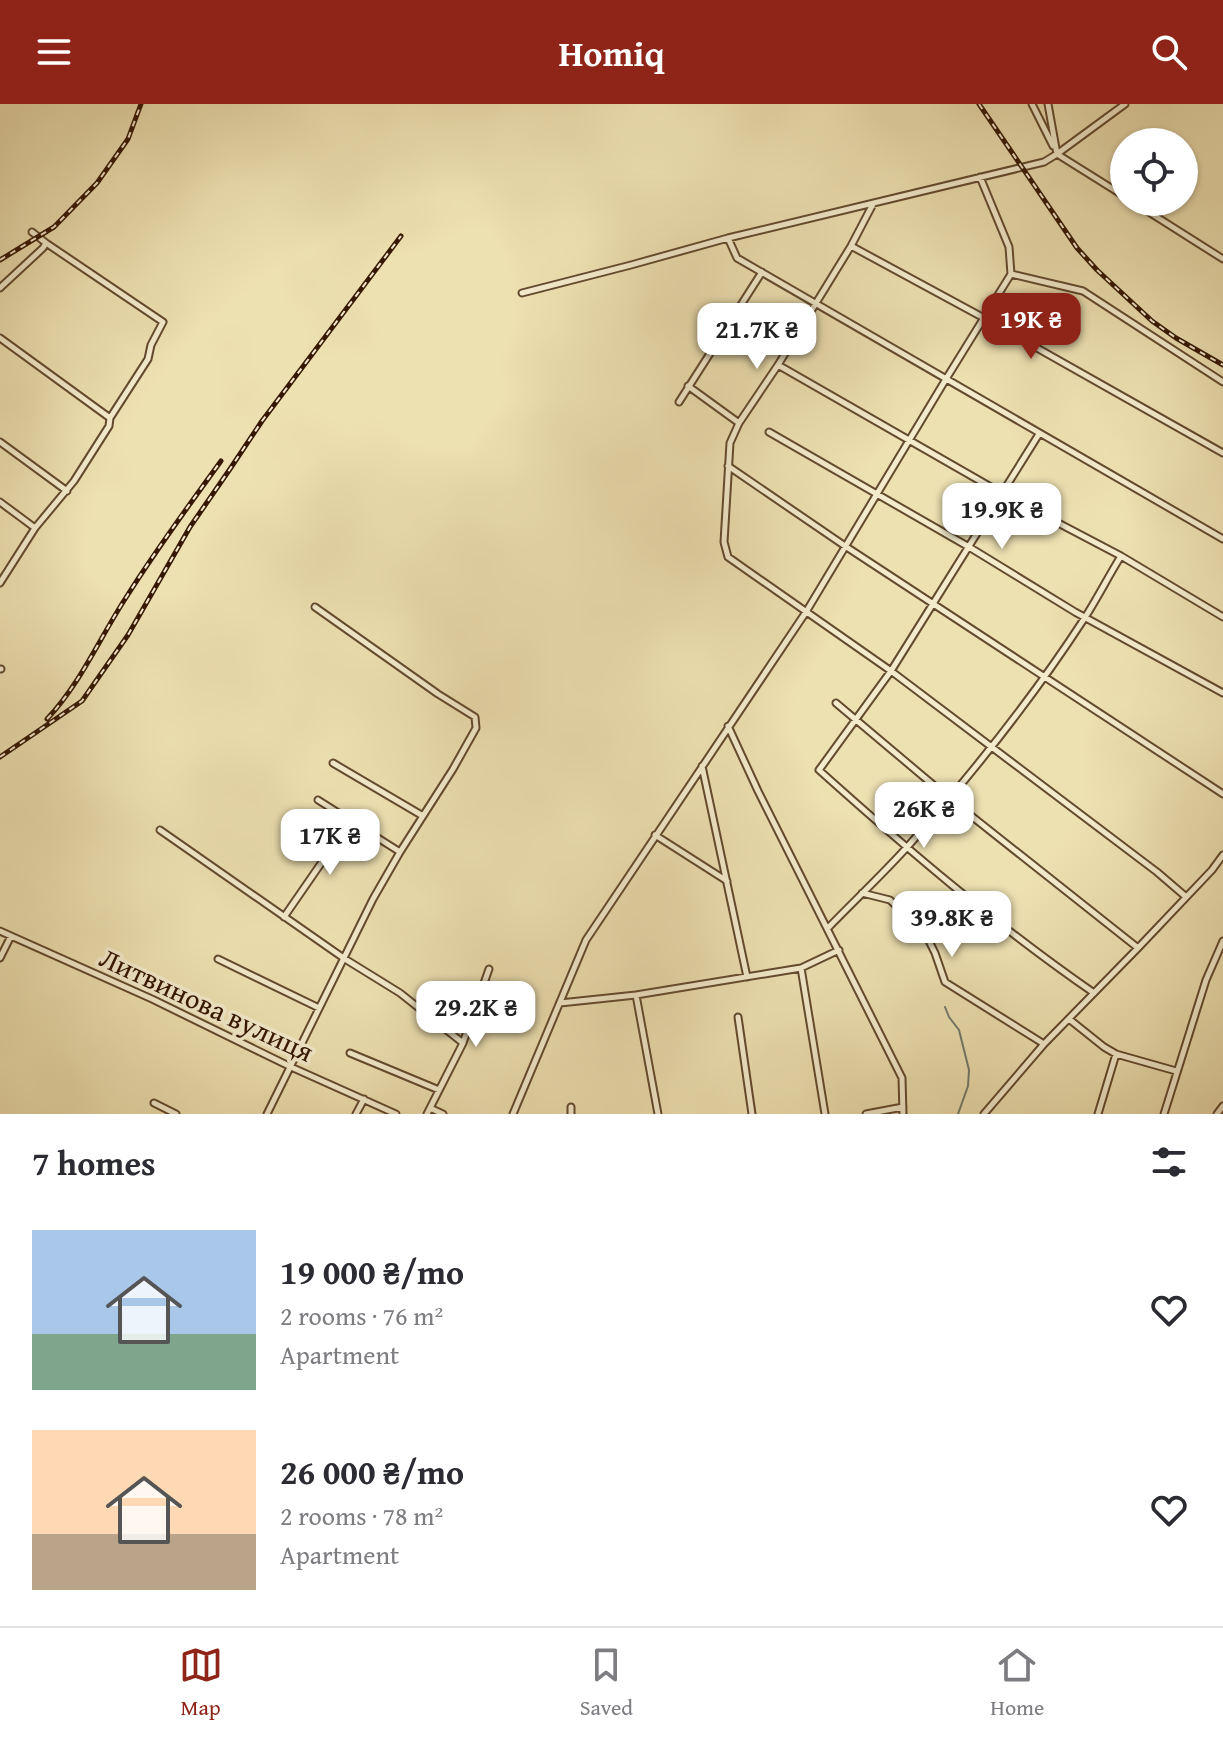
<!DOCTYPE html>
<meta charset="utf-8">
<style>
:root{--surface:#fff;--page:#f2f2f3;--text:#2b2b33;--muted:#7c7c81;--line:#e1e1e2;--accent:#8f2418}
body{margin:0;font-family:"Gentium Book Plus",serif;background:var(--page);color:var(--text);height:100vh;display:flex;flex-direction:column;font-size:30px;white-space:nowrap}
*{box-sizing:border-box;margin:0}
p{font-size:26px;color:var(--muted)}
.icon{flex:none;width:44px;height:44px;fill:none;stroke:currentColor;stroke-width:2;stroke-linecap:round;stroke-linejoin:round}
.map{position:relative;height:1010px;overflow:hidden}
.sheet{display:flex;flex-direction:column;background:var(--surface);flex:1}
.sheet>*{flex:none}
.tools{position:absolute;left:1110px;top:24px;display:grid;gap:16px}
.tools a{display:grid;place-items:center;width:88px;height:88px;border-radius:50%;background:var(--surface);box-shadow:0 2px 6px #0004;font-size:40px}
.price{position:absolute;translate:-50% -68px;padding:0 18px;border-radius:16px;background:#fff;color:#222;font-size:26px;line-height:52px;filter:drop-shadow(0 2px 4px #0008)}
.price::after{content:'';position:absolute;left:50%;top:48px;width:24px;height:18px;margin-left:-12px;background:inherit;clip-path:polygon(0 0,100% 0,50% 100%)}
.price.on{background:var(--accent);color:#fff}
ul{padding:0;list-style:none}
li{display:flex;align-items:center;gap:24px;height:200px;padding:0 32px}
li span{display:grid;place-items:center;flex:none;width:224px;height:160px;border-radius:0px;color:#555}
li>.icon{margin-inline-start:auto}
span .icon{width:96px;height:96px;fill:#fffc;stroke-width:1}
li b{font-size:34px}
h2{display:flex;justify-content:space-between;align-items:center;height:96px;padding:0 32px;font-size:34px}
header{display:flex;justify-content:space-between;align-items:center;height:104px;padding:0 32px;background:var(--accent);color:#fff;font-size:36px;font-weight:600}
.tabs{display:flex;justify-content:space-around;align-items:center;height:112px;border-top:2px solid var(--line);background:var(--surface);font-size:22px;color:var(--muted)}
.tabs a{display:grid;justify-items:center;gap:4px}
.tabs .on{color:var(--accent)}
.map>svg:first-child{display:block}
</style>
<header><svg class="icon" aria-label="menu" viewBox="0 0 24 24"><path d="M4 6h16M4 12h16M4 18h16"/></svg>Homiq<svg class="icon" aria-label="search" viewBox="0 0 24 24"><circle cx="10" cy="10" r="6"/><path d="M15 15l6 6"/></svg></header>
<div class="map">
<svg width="1223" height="1010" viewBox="0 0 1223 1010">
<rect width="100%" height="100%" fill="#ede0b1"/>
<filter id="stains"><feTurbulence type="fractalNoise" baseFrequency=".0025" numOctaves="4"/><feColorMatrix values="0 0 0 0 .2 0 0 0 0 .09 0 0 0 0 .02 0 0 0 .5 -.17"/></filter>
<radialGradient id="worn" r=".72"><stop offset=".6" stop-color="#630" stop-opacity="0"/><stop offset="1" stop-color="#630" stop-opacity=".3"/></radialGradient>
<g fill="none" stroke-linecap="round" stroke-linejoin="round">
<path stroke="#727a6b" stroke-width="2" d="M945,903L949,913L959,926L969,966L968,982L958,1010"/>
<defs>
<path id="minor" d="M1032,0L1053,42
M1048,0L1057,50L1124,92
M980,73L1009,143L1011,170L1083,187L1223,278
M1133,98L1223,155
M873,100L851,142L778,261L739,319L730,339L724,438L728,453L891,567L1157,768L1185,792
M728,134L737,154L1223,435
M851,142L984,214L1223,349
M0,184L43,144L46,139L32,128
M522,189L631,161L728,134L1044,58L1057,50L1125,0
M0,234L110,314
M778,261L1003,390L1121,452L1223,513
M688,282L739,319
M679,298L762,168
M769,328L969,443L1075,508L1223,589
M1039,330L891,567L819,666C907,745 997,822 1094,889
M0,338L67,387
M728,362L845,442L1223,690
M0,398L35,424
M0,479L35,424L74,377L109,322L110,314L148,255L151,241L163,218L46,139
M0,565H1
M836,599L950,695L1138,844
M728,622L758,687L902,974L903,1010
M333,659L423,712
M702,662L747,873
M318,696L400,748
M160,726L345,855L400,889L463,939
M655,731L727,777
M862,789L890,796L925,829L935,849L945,878L1044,940
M284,813L351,716
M828,824C855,796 883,770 909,741C972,670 1032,595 1084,515C1097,495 1108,473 1121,452
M0,827L152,895L291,963L396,1010
M0,854L11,832
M218,855L319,904
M801,864L825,1010
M636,891L658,1010
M560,899L636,891L801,864L839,846
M738,913L752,1010
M1069,915L1104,943L1116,950L1176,967
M350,949L439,986
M154,999L176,1010
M571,1003V1010
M430,1004L443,1010
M267,1010L373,795L400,748L453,665L476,624L475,613L438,590L315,503
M356,1010L364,995
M427,1010L463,939L489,865
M513,1010L586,836L806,508L946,275L1011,170
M866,1010L903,1003
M984,1010L1044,940L1138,844L1212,766L1223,751
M1098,1010L1116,950
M1164,1010L1206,876L1223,837
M1217,1010L1223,1002"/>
</defs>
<use href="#minor" stroke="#63492e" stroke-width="9"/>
<use href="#minor" stroke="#f3ebcc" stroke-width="5"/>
<defs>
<path id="rail" d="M979,0L1077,144L1097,166L1152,217L1176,234L1223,261
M0,156L54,123L97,79L128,35L141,0
M47,615C81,579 100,533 127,492C156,446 189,401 221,357
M0,653L82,597L128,531L190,423L230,365L262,317L401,132"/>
</defs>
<use href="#rail" stroke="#351703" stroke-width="5"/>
<use href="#rail" stroke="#f3ebcc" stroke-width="2" stroke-dasharray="6" stroke-linecap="butt"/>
</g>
<g text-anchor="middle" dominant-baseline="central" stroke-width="7" stroke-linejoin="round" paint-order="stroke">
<g font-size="28" fill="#351703" stroke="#f3ebcc">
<text transform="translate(207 900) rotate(25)">Литвинова вулиця</text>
</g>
</g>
<rect width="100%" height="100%" filter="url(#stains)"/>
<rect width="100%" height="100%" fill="url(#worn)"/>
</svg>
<div class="tools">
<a><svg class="icon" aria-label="locate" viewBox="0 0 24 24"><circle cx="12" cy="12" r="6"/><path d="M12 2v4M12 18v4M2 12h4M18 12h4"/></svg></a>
</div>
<b class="price on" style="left:1031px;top:257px">19K ₴</b>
<b class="price" style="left:757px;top:267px">21.7K ₴</b>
<b class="price" style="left:1002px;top:447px">19.9K ₴</b>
<b class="price" style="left:924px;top:746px">26K ₴</b>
<b class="price" style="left:330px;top:773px">17K ₴</b>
<b class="price" style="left:952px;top:855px">39.8K ₴</b>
<b class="price" style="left:476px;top:945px">29.2K ₴</b>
</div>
<section class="sheet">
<h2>7 homes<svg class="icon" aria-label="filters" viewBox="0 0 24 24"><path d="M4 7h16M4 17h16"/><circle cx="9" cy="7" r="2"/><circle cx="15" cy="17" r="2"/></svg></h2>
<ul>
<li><span style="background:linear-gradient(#a9c7e8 65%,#7fa58c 0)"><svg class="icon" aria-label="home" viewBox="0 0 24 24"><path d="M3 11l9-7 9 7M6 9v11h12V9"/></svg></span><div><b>19 000 ₴/mo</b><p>2 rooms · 76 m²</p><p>Apartment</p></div><svg class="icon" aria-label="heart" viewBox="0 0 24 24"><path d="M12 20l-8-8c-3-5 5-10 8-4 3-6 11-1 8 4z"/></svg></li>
<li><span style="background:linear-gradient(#ffd9b3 65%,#b9a48a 0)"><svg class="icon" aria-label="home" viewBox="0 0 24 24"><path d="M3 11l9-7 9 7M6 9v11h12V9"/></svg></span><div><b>26 000 ₴/mo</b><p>2 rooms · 78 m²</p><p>Apartment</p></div><svg class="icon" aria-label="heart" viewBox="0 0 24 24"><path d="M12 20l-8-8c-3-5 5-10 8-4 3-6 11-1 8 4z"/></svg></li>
</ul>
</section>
<nav class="tabs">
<a class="on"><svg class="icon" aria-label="map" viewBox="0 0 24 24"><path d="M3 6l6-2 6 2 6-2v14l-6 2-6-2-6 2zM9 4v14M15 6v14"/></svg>Map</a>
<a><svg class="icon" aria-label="saved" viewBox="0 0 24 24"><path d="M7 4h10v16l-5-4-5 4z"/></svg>Saved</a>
<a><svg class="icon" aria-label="home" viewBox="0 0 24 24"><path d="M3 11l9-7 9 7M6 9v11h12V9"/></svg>Home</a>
</nav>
